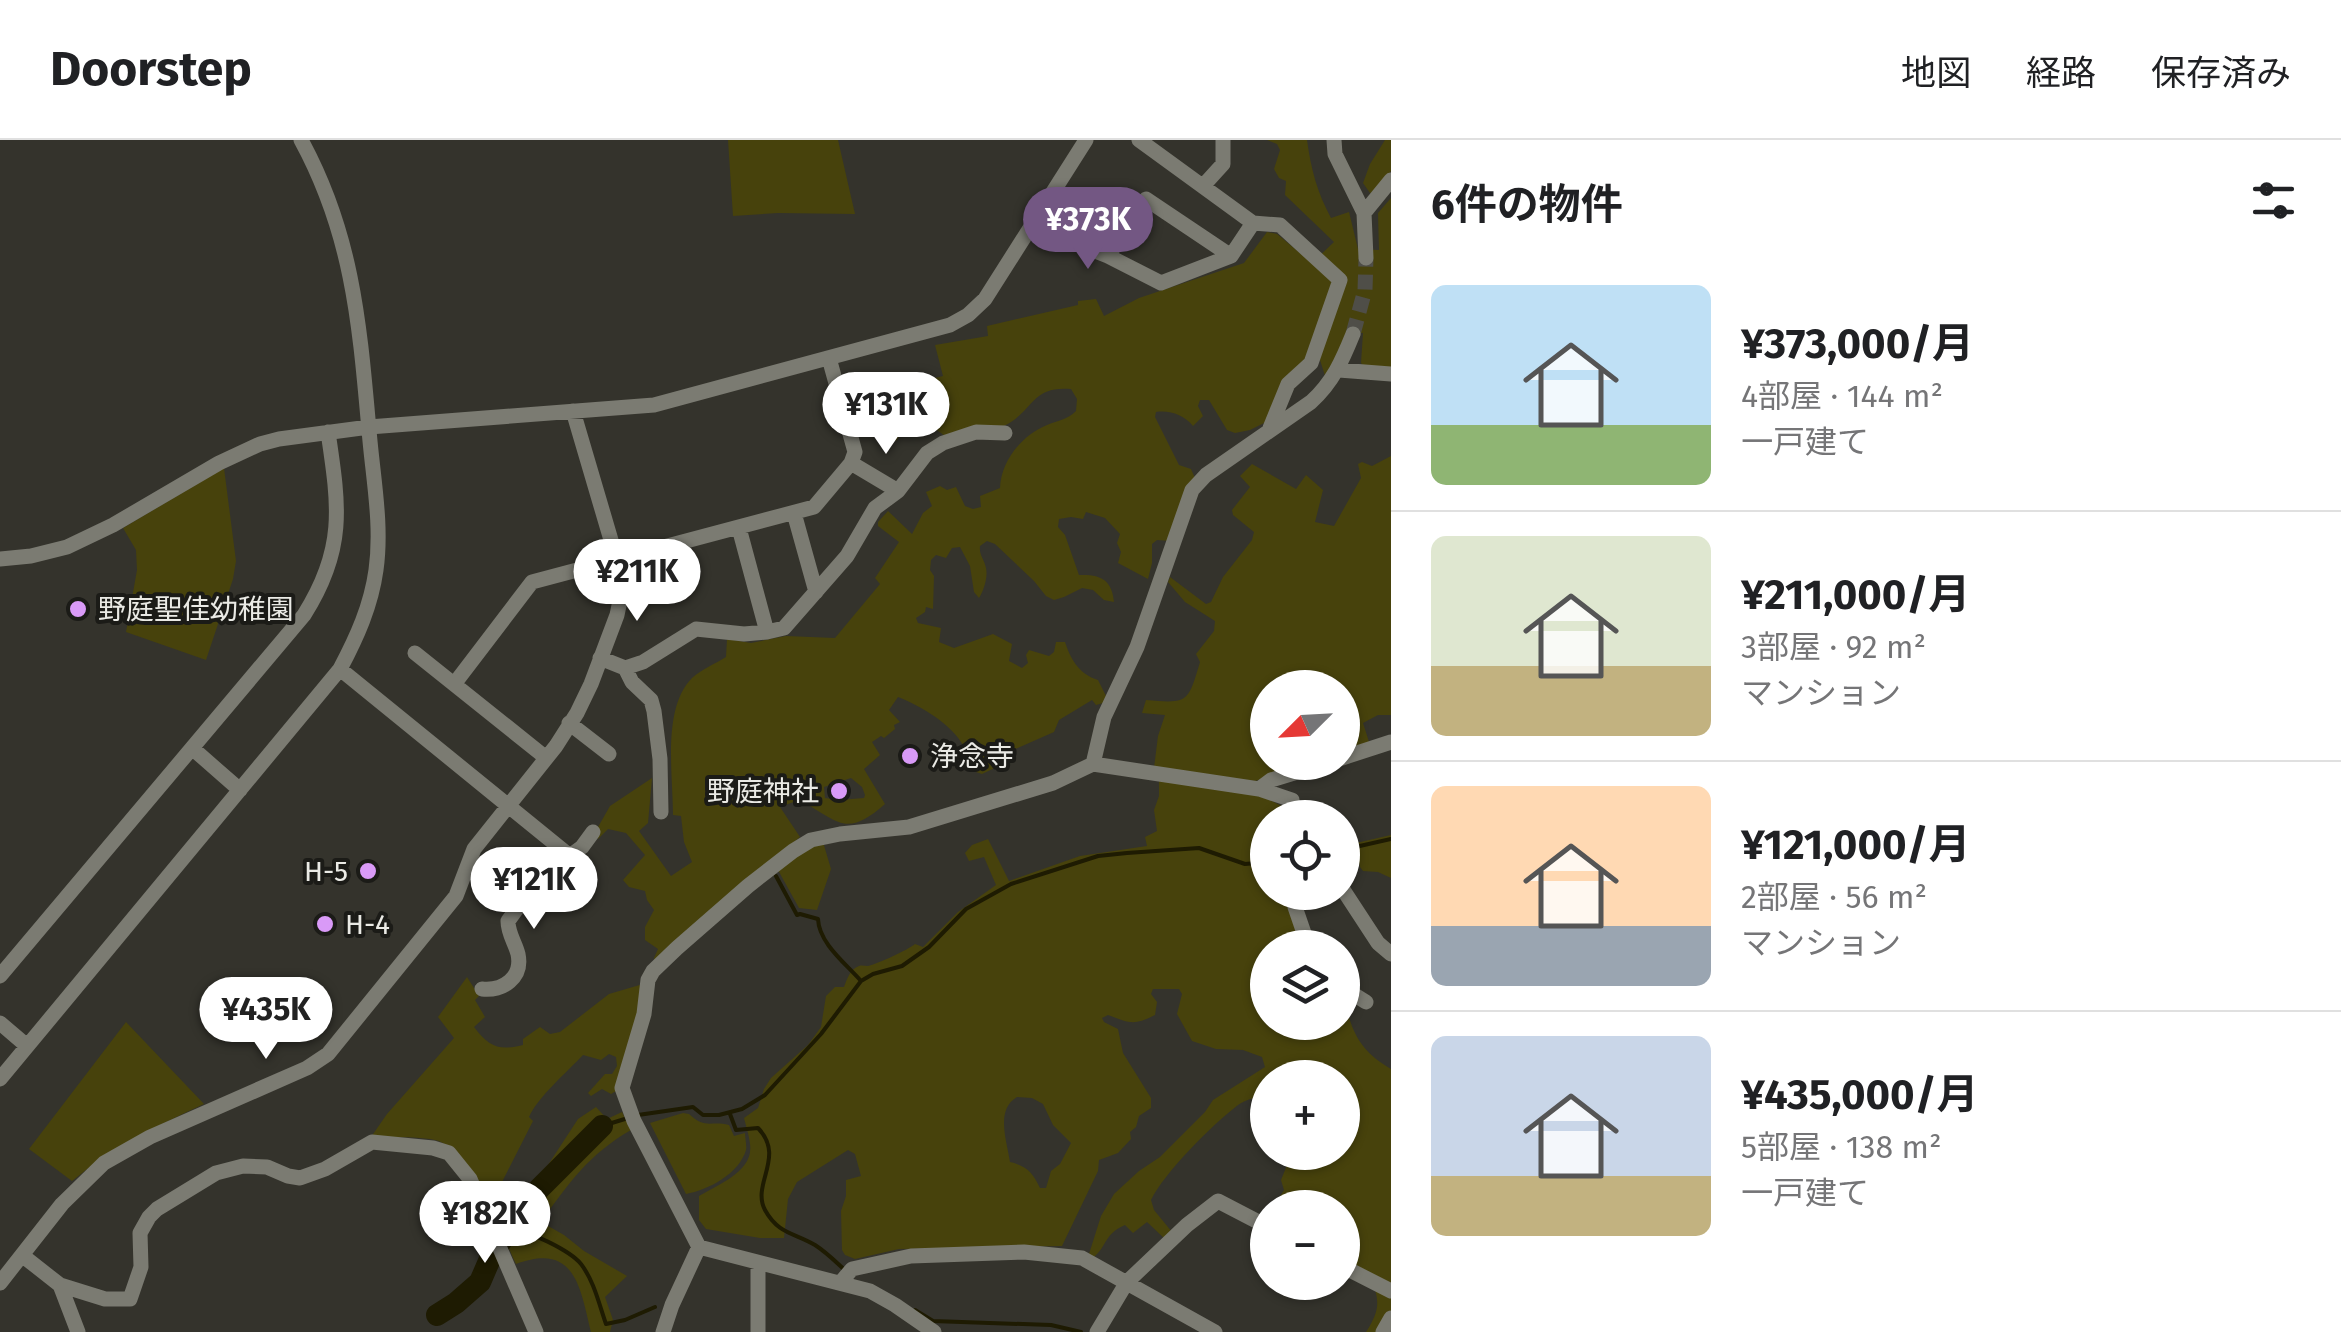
<!DOCTYPE html>
<html lang="ja">
<meta charset="utf-8">
<style>
:root{--surface:#fff;--page:#f2f2f2;--text:#202124;--muted:#757577;--line:#e0e0e0;--accent:#735783}
body{margin:0;font-family:"Fira Sans","Noto Sans JP",sans-serif;background:var(--page);color:var(--text);height:100vh;display:flex;flex-direction:column;font-size:38px;white-space:nowrap}
*{box-sizing:border-box;margin:0}
p{font-size:32px;color:var(--muted)}
.icon{flex:none;width:55px;height:55px;fill:none;stroke:currentColor;stroke-width:2;stroke-linecap:round;stroke-linejoin:round}
.map{position:relative;flex:1;overflow:hidden}
.drawer{display:flex;flex-direction:column;background:var(--surface);width:950px}
.drawer>*{flex:none}
.needle{width:65px;rotate:246deg}
.controls{position:absolute;left:1250px;top:530px;display:grid;gap:20px}
.controls a{display:grid;place-items:center;width:110px;height:110px;border-radius:50%;background:var(--surface);box-shadow:0 2px 8px #0004;font-size:50px}
.price{position:absolute;translate:-50% -85px;padding:0 22px;border-radius:35px;background:#fff;color:#222;font-size:32px;line-height:65px;filter:drop-shadow(0 2px 5px #0008)}
.price::after{content:'';position:absolute;left:50%;top:60px;width:30px;height:22px;margin-left:-15px;background:inherit;clip-path:polygon(0 0,100% 0,50% 100%)}
.price.on{background:var(--accent);color:#fff}
ul{padding:0;list-style:none}
li{display:flex;align-items:center;gap:30px;height:250px;padding:0 40px}
li+li{border-top:2px solid var(--line)}
li span{display:grid;place-items:center;flex:none;width:280px;height:200px;border-radius:15px;color:#555}
li>.icon{margin-inline-start:auto}
span .icon{width:120px;height:120px;fill:#fffc;stroke-width:1}
li b{font-size:42px}
h2{display:flex;justify-content:space-between;align-items:center;height:120px;padding:0 40px;font-size:42px}
header{display:flex;align-items:center;gap:60px;box-sizing:border-box;height:140px;padding:0 50px;background:var(--surface);border-bottom:2px solid var(--line)}
header strong{font-size:48px}
nav{display:flex;gap:55px;margin-inline-start:auto;font-size:35px}
main{display:flex;flex:1;min-height:0}
.map>svg:first-child{display:block}
</style>
<header>
<strong>Doorstep</strong>
<nav><a>地図</a><a>経路</a><a>保存済み</a></nav>
</header>
<main>
<div class="map">
<svg width="1391" height="1192" viewBox="0 0 1391 1192">
<rect width="100%" height="100%" fill="#34332c"/>
<path fill="#47420c" fill-rule="evenodd" d="M728,0H838L855,74L778,73L733,76Z
M1267,0H1307C1311,29 1317,52 1331,78L1349,72L1358,109L1379,110L1378,73L1391,58V228H1365L1361,223L1363,193L1348,192L1326,239L1320,220L1309,217L1268,281L1250,290L1235,293L1227,290L1209,260H1200L1198,266L1203,276L1193,286C1184,275 1170,270 1156,272L1155,277L1179,325L1191,329L1198,345L1170,401L1157,400L1152,404V423L1148,439L1118,423L1121,412L1117,403L1120,394L1105,378L1086,372L1083,379L1071,377L1059,379L1058,387L1065,395L1079,435C1101,434 1112,440 1114,462L1104,460L1093,450L1082,448L1064,457L1054,460L1046,456L1034,441L995,404L987,401L980,406C979,416 984,418 986,428C988,437 984,450 979,458L974,452L970,426L960,407L952,408L946,418L936,415L931,420L930,430L934,436L933,469L926,467L925,472L916,478L918,483L941,488L939,502L954,508L993,494L1012,504L1009,521L1022,528L1028,523L1026,515L1029,510L1049,516L1054,512L1056,502H1065C1071,520 1079,534 1098,540L1106,556L1103,563L1096,565L1092,560L1059,580L1054,592L995,618L997,627L982,634L973,631C970,623 968,614 964,607C952,584 921,566 898,557L889,570L900,582L894,585L895,589L884,598L881,596L872,602L880,615L864,629L885,664C845,699 839,681 799,660L780,667L800,697L746,742L656,824L654,818L658,809L645,800V787L654,770L647,760L645,751L629,747L623,740L645,715L626,693L608,689L598,699L594,694L610,666L652,638L648,683L639,691L671,736L692,722L684,702L681,676L673,675C673,634 662,568 692,538C702,529 715,524 726,517L727,499L751,503L786,496L835,498L880,444L875,438L899,402L878,386V382L888,371L912,394L923,373L932,366L926,352L940,346L947,350L956,347L965,366L973,369L981,367L980,356L1000,348C1001,321 1022,295 1047,285C1059,280 1067,280 1076,271L1077,259L1071,249C1034,246 1035,266 1011,282C994,293 967,294 948,298L931,286L905,289L896,301L880,276L874,253L943,236L935,205L988,196L987,186L1078,165V161L1096,159L1104,176L1139,158L1244,123L1267,92L1277,94L1312,123L1334,102L1285,55L1286,41L1279,38L1274,29L1280,10L1277,4ZM851,638L862,647L865,655L864,658L839,660L825,658L824,647Z
M1385,0H1391V31L1375,52L1370,53L1363,43L1370,24Z
M1391,316V575H1378L1363,583L1370,605L1343,614L1342,548H1268V622L1294,623L1289,631L1255,641L1154,628L1158,596L1165,575L1142,573L1146,560C1189,564 1188,562 1200,522L1196,514L1214,491L1215,481L1185,462L1168,442L1170,437L1206,464L1211,462L1223,437L1252,400L1254,392L1233,375L1232,370L1250,347L1240,336L1252,324L1296,349L1306,335L1323,350L1315,382L1334,386L1361,338L1358,324L1362,322L1372,326Z
M224,328L236,421L233,439L206,520L126,492L137,430L136,410L123,388Z
M1159,640L1255,653L1286,668L1287,677L1268,678V752L1279,753L1281,763L1288,766L1304,807L1268,808V882H1342L1343,877H1349C1356,902 1369,916 1391,929V1192H1366C1382,1167 1379,1159 1369,1133L1343,1119L1342,1068L1273,1067L1284,1050L1281,1040L1287,1025L1284,1013L1342,1012V938H1268L1267,954C1258,957 1246,959 1238,965C1213,984 1164,1033 1151,1060L1154,1070L1172,1092L1165,1099L1147,1082L1133,1093L1125,1085C1104,1094 1108,1105 1093,1118L1089,1114L1101,1076L1114,1054L1139,1031L1160,1017L1205,972L1213,960L1265,927L1262,917L1243,910L1216,909L1192,901L1177,874L1182,854L1179,849H1153L1151,854L1157,862L1155,875C1134,886 1129,883 1108,875L1102,878L1104,882L1118,889L1123,913L1151,958V968L1139,976L1136,987L1130,992L1131,999L1118,1013L1099,1020L1098,1031L1062,1106L899,1109L855,1119L845,1115L842,1110L841,1071L846,1056V1040L861,1036L855,1014L848,1010L797,1042L788,1059L784,1098H760L706,1089L699,1080V1056C719,1044 754,1031 750,1004C749,995 746,986 744,978L758,968L764,949L771,938L808,905L821,887L826,856L835,847H844C847,839 850,829 859,826C861,825 865,826 868,826C877,824 908,810 915,804L923,807L958,772L996,745L984,717L969,721L965,713L972,705L988,699L1009,741L1080,716L1147,706L1145,697L1157,691L1154,670L1159,656ZM1017,957L1032,958L1043,964L1053,985L1071,1003L1060,1024L1051,1031L1046,1048H1040C1033,1033 1027,1026 1010,1022C1007,1001 995,970 1017,957Z
M1391,695V738L1378,732L1363,731L1360,727L1358,716L1347,714L1343,718V706Z
M823,702L831,729L817,770L799,768L778,730L812,706Z
M467,837L479,856L475,860L485,877L474,887C489,907 499,911 523,905V899L540,887L550,894L560,892L609,854L643,844L637,886L616,951L611,954L602,949L591,956L588,953L605,934H612L617,926L616,917L609,914L601,920L583,915C567,932 538,957 529,977L533,981L502,1042L506,1052L518,1057L548,1025L578,979L596,967L607,979L622,972L631,990C589,1014 568,1044 541,1082L564,1095L584,1111L627,1136L605,1157L613,1180L610,1192H591C580,1147 575,1102 516,1124C501,1093 471,1008 435,1000C415,996 392,998 371,997L387,974L454,898L438,877Z
M126,882L204,964C156,986 112,1008 72,1041L29,1009Z
M683,973L689,974C706,990 711,980 729,985L734,996L745,993C745,998 747,1006 746,1010C739,1034 708,1050 686,1054L650,983Z"/>
<g fill="none" stroke-linecap="round" stroke-linejoin="round">
<path stroke="#1e1b02" stroke-width="4" d="M1342,710L1391,699
M776,736L797,775L800,774L818,779C819,803 845,823 861,841
M730,974L736,990L758,988C786,1017 751,1044 765,1070C778,1094 795,1093 815,1105C826,1112 836,1122 846,1131
M638,975L693,967L703,975H719L742,969L765,955L821,894L861,841L873,834L902,826L929,807L966,769L1011,744L1098,716L1127,713L1199,708L1245,724L1268,722
M602,986L628,978
M510,1086C528,1092 569,1109 581,1124C594,1141 599,1164 606,1184L625,1180L655,1167
M915,1170L933,1181L1051,1185L1081,1192"/>
<path stroke="#1e1b02" stroke-width="22" d="M437,1175L456,1163L480,1142L490,1119L524,1064L602,986"/>
<path stroke="#4f4e48" stroke-width="15" stroke-dasharray="15 8" stroke-linecap="butt" d="M1353,194L1365,150L1366,118"/>
<path stroke="#7b7b72" stroke-width="15" d="M1139,0L1253,83L1280,85L1340,140L1311,223L1288,244L1270,288
M1334,0L1335,14L1364,73L1366,118
M1203,46L1223,24V0
M1364,73L1391,40
M1031,86L1108,116L1161,143L1231,116L1253,83
M1108,116L1146,59L1231,116
M1339,230L1391,234
M851,323L898,351
M794,373L816,452
M739,388L767,492
M0,419L31,416L67,407L113,385L219,323L260,304L279,299L369,287L654,265L950,185L968,175L985,159L1086,0
M415,513L545,617
M600,518L625,528L643,522L696,489L744,494L767,492L784,488L847,416L875,368L898,351L927,313L943,303L976,292L1005,293
M625,528L632,542L651,560L654,571L660,619L661,672
M340,529L570,716
M455,543L532,442L814,367L851,323L855,312L829,218
M569,583L609,614
M192,608L240,650
M1342,618L1391,602
M1093,624L1104,577L1137,507L1192,350L1206,335L1311,262C1333,242 1342,221 1353,194
M1259,649L1292,660L1293,678
M1342,748L1378,803L1391,814
M1305,752L1295,767L1306,799L1312,808
M0,836L304,475C346,409 339,366 328,292
M1342,847L1366,862
M482,849C503,851 523,838 518,814C515,802 508,794 508,781L539,738L582,707L593,692
M0,883L27,906
M0,939L340,529C357,497 371,466 376,430C382,387 374,344 370,301C360,192 355,99 301,0
M23,1116L60,1145L78,1192
M1342,1126L1391,1151
M841,1142L852,1129L911,1116L1024,1112L1082,1118L1215,1192
M0,1143L62,1064L104,1023L150,997L307,928L328,914L456,756L474,709L556,606L577,573L591,544L617,475L622,451L621,434L573,271
M60,1145L105,1159H130L141,1127L140,1093L149,1077L157,1069L216,1033L243,1026L267,1027L288,1036L300,1038L325,1029L372,1002L433,1008L449,1013L470,1039L536,1192
M663,1192L672,1165L699,1107
M758,1192V1124
M934,1192L895,1165L870,1151L699,1107L634,981L622,948L644,874L648,840L653,831L677,808L748,746L793,711L811,700L840,694L909,687L1053,643L1093,624L1259,649L1271,640L1330,622
M1097,1192L1127,1142L1187,1085L1218,1061L1268,1087
M1383,1192L1391,1178"/>
</g>
<g fill="#d99af7" stroke="#1b1b17" stroke-width="4">
<circle cx="78" cy="469" r="10"/>
<circle cx="910" cy="616" r="10"/>
<circle cx="839" cy="651" r="10"/>
<circle cx="368" cy="731" r="10"/>
<circle cx="325" cy="784" r="10"/>
</g>
<g text-anchor="middle" dominant-baseline="central" stroke-width="8" stroke-linejoin="round" paint-order="stroke">
<g font-size="28" fill="#eaeae5" stroke="#1b1b17" text-anchor="start">
<text x="98" y="469">野庭聖佳幼稚園</text>
<text x="930" y="616">浄念寺</text>
<text x="819" y="651" text-anchor="end">野庭神社</text>
<text x="348" y="731" text-anchor="end">H-5</text>
<text x="345" y="784">H-4</text>
</g>
</g>
</svg>
<div class="controls">
<a><svg class="needle" viewBox="-14 -14 28 28"><path d="M0-13l5 13h-10z" fill="#e53935"/><path d="M0 13l5-13h-10z" fill="#757577"/></svg></a>
<a><svg class="icon" aria-label="locate" viewBox="0 0 24 24"><circle cx="12" cy="12" r="6"/><path d="M12 2v4M12 18v4M2 12h4M18 12h4"/></svg></a>
<a><svg class="icon" aria-label="layers" viewBox="0 0 24 24"><path d="M12 4l9 5-9 5-9-5zM3 14l9 5 9-5"/></svg></a>
<a>+</a>
<a>−</a>
</div>
<b class="price on" style="left:1088px;top:132px">¥373K</b>
<b class="price" style="left:886px;top:317px">¥131K</b>
<b class="price" style="left:637px;top:484px">¥211K</b>
<b class="price" style="left:534px;top:792px">¥121K</b>
<b class="price" style="left:266px;top:922px">¥435K</b>
<b class="price" style="left:485px;top:1126px">¥182K</b>
</div>
<section class="drawer">
<h2>6件の物件<svg class="icon" aria-label="filters" viewBox="0 0 24 24"><path d="M4 7h16M4 17h16"/><circle cx="9" cy="7" r="2"/><circle cx="15" cy="17" r="2"/></svg></h2>
<ul>
<li><span style="background:linear-gradient(#bfe0f5 70%,#8fb573 0)"><svg class="icon" aria-label="home" viewBox="0 0 24 24"><path d="M3 11l9-7 9 7M6 9v11h12V9"/></svg></span><div><b>¥373,000/月</b><p>4部屋 · 144 m²</p><p>一戸建て</p></div></li>
<li><span style="background:linear-gradient(#dfe7d0 65%,#c2b280 0)"><svg class="icon" aria-label="home" viewBox="0 0 24 24"><path d="M3 11l9-7 9 7M6 9v11h12V9"/></svg></span><div><b>¥211,000/月</b><p>3部屋 · 92 m²</p><p>マンション</p></div></li>
<li><span style="background:linear-gradient(#ffd9b3 70%,#9aa5b1 0)"><svg class="icon" aria-label="home" viewBox="0 0 24 24"><path d="M3 11l9-7 9 7M6 9v11h12V9"/></svg></span><div><b>¥121,000/月</b><p>2部屋 · 56 m²</p><p>マンション</p></div></li>
<li><span style="background:linear-gradient(#c9d6e8 70%,#c2b280 0)"><svg class="icon" aria-label="home" viewBox="0 0 24 24"><path d="M3 11l9-7 9 7M6 9v11h12V9"/></svg></span><div><b>¥435,000/月</b><p>5部屋 · 138 m²</p><p>一戸建て</p></div></li>
</ul>
</section>
</main>
